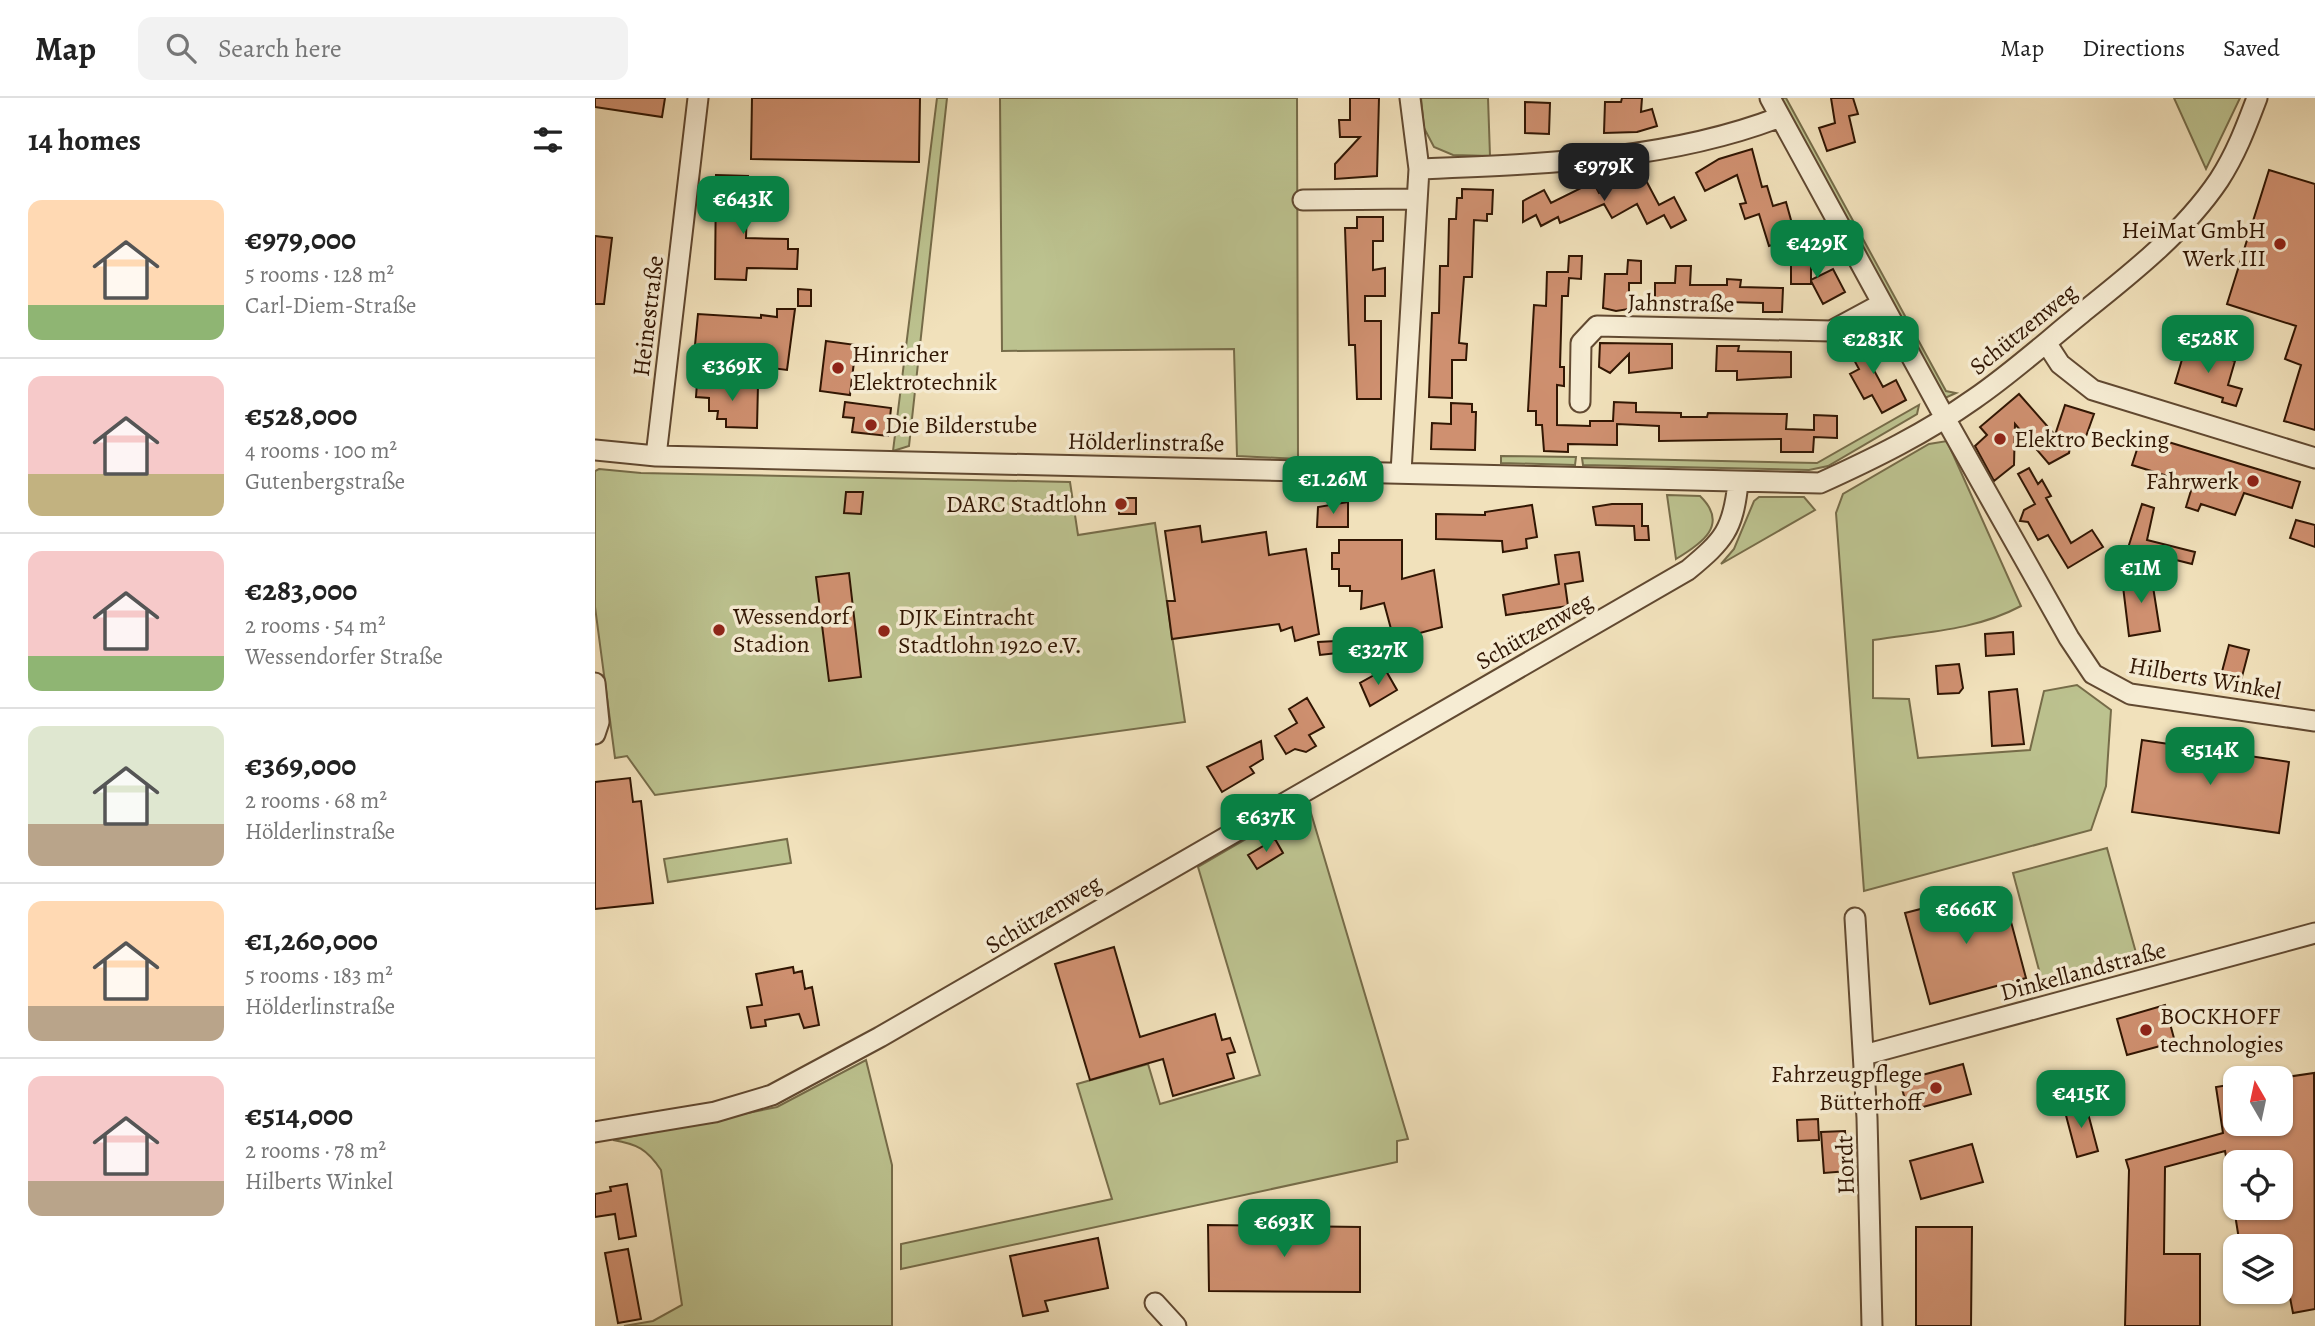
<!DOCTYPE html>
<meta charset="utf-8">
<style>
:root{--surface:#fff;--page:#f2f2f2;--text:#222;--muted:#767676;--line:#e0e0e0;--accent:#0b8043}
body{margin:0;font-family:Alegreya,serif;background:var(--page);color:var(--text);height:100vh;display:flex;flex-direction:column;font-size:26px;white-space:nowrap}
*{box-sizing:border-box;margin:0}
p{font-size:23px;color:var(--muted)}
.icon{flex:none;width:38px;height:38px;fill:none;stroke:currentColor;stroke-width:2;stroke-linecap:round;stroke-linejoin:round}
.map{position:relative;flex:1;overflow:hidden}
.drawer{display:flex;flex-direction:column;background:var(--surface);width:595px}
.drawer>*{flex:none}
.needle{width:46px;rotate:351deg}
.tools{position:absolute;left:1628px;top:968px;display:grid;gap:14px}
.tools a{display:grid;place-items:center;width:70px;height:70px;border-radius:14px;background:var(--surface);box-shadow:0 2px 5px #0004;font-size:35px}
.price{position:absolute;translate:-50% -60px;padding:0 16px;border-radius:14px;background:var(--accent);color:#fff;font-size:23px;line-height:46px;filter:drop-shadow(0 2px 4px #0008)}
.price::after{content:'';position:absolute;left:50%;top:42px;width:21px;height:16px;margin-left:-10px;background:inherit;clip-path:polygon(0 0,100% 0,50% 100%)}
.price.on{background:#222;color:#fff}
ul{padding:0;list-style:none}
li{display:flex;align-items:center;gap:21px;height:175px;padding:0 28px}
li+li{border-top:2px solid var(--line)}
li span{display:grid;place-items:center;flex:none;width:196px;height:140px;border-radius:14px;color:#555}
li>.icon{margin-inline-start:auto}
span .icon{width:84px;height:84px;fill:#fffc;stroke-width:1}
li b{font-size:30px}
h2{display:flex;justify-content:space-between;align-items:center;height:84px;padding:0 28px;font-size:30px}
header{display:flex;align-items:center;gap:42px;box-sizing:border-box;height:98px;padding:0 35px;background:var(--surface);border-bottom:2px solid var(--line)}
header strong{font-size:33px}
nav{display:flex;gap:38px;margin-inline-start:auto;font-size:24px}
.search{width:490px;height:63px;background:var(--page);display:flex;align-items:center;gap:18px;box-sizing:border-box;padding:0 24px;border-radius:14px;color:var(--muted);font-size:26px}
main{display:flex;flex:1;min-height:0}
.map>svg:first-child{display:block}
</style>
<header>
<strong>Map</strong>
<div class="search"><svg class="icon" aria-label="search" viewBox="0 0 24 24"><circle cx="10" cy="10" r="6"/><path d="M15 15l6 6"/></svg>Search here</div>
<nav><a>Map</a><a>Directions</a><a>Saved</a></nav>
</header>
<main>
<section class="drawer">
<h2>14 homes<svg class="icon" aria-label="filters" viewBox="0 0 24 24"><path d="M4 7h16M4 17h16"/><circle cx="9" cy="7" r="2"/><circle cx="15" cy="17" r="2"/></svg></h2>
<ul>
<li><span style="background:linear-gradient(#ffd9b3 75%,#8fb573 0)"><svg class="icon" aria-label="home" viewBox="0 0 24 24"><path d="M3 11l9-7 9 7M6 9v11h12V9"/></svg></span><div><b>€979,000</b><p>5 rooms · 128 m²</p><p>Carl-Diem-Straße</p></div></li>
<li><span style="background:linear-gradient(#f6c9c9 70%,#c2b280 0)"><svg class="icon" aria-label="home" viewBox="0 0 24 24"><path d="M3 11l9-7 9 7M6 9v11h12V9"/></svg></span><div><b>€528,000</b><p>4 rooms · 100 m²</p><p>Gutenbergstraße</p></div></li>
<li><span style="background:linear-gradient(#f6c9c9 75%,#8fb573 0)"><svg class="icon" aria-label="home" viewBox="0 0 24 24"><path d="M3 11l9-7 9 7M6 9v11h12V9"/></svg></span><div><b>€283,000</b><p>2 rooms · 54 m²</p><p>Wessendorfer Straße</p></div></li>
<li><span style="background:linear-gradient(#dfe7d0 70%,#b9a48a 0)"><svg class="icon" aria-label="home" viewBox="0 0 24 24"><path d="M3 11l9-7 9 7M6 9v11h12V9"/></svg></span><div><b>€369,000</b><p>2 rooms · 68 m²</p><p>Hölderlinstraße</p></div></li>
<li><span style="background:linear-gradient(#ffd9b3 75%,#b9a48a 0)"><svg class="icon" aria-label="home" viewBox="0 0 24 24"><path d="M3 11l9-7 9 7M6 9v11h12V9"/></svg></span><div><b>€1,260,000</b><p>5 rooms · 183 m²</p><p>Hölderlinstraße</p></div></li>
<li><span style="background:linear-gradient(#f6c9c9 75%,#b9a48a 0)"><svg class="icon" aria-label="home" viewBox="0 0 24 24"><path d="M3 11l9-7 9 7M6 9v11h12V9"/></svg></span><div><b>€514,000</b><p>2 rooms · 78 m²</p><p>Hilberts Winkel</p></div></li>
</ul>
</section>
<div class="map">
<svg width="1720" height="1228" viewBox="0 0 1720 1228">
<rect width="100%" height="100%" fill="#f1e1bb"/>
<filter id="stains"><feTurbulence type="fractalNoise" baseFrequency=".00286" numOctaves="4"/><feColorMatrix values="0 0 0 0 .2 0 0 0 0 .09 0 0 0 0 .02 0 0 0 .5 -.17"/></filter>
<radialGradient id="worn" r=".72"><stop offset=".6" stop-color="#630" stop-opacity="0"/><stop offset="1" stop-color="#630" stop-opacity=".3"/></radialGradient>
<path fill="#bcc28f" stroke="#766c49" stroke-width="2" d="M342,0H352L314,348L298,353Z
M405,0H702L703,361L642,358L639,251L407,253Z
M826,0H893L895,58L858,57L839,49L829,30Z
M1180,0H1191L1351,293L1361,295L1350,300Z
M1579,0H1645L1611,71Z
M1324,307L1322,316L1233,368L1214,372L988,367L987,360L1222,365Z
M1352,343L1426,508C1379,533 1329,534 1278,542V600L1314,601L1323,660L1435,652L1449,593L1482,587L1516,612L1511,688L1496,732L1269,793L1241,415L1248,396L1334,346Z
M906,358L981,359L980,367L906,365Z
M4,371L46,375L475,384L483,437L560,425L590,624L60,697L32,658L20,660L0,509V373Z
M1072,397L1105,398C1135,427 1106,446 1081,461Z
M1164,399H1209L1220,412L1126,466L1139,451L1159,403Z
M713,705L813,1041L802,1043V1064L306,1171V1146L517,1101L482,986L553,966L565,1006L665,977L603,769Z
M192,741L196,765L73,784L69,761Z
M1512,750L1543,862L1448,887L1418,775Z
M271,962L297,1067V1228H29L58,1223L87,1207L66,1072C52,1051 42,1046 18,1042L182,1009Z"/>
<path fill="#cf9070" stroke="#311603" stroke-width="2" d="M0,0H70L67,19L0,9Z
M157,0H325L324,64L156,61Z
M755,0H784L782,78L740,81V66L765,39H745L744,22H755Z
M1027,0H1047L1046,14L1057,11L1062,28L1042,34L1009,35L1010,4H1026Z
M1236,0H1258L1263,16L1254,18L1260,44L1232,53L1224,30L1240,25Z
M930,4L955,5L954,36L930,35Z
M1157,51L1167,89L1172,88L1178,108L1191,104L1201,140L1174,148L1164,116L1150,121L1145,106L1151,105L1142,77L1110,93L1101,75L1124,61Z
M1674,72L1720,86V332L1689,323L1706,267L1690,261L1701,228L1632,206Z
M1046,73L1064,107L1079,99L1091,122L1076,130L1069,117L1052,126L1042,106L1017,120L1009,106L965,125L963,119L946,128L941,117L928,124V103L949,92L956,105L998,84L1004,95Z
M121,77L153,78L151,140L193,141V151H203L202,171L152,170L151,182L120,181Z
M867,91L898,92L897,116H892V123L879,122L877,179H869L864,245L872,246L871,262H857V300L834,299L837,215H844L845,168H853L854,121H861L862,100H867Z
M762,119H788V143H778V172L790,170V198H770V223H786V301H762L760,247H754L750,130H762Z
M0,138L17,140L9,206H0Z
M974,158H987L986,181L974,180L973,198H967L965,269H969V288L962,287V327L995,328V323H1018L1019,304L1041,305V314L1086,315V319H1112L1113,315L1192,316L1191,331L1219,332V317L1242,318V340L1219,339L1218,354H1186V341L1064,343V328L1022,326V347L973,346V354L949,353L947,327H941V313H933L939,207L951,208L952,174H973Z
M1033,162L1046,163V185H1034V211L1021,213L1008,210L1010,176H1032Z
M1196,162H1216V182L1238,171L1250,194L1228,206L1216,183V186H1196Z
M1081,168H1096L1095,187H1132V181L1146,182L1145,189L1188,190L1187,214H1168V205L1133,204L1132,213L1060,211V185H1080Z
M203,191L216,192V208H203Z
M182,211H200L192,272L162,268L163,253L100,247L103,216L166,220V217L182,219Z
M1277,239L1288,258L1275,265L1288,289L1301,282L1311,302L1287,315L1277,297L1269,301L1255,276L1264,271L1252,249L1268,240L1270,243Z
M231,243L261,247L255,297L225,293Z
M1005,245L1077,246V270L1034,275V256L1015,275L1004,269Z
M1122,248H1144L1143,253L1196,254V279L1142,282V273H1121Z
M1591,248L1640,263L1633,287L1647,291L1641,308L1627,304L1628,300L1580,285Z
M102,285L163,286L162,330L131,329V321H122L123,313H114V300L101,299Z
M1424,296L1460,337L1470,307L1499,316L1490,341L1477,337L1474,355L1454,366L1420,326L1419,367L1399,383L1380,348L1392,337L1385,329Z
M250,304L296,310L293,338L257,334L259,320L248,319Z
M856,305L877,306V314H881L880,352L836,351L837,325L856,326Z
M1547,336L1705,384L1697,410L1649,395L1640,417L1606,406L1603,413L1591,409L1598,386L1537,367Z
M1434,370L1443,386L1447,382L1456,398L1451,400L1476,445L1497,432L1508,449L1473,470L1453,437L1443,442L1433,424L1425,423L1429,412L1440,406L1423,376Z
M251,394H268L266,416L249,415Z
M524,400H541V416H524Z
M753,404V429H722L723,409Z
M1017,406H1047V428H1053L1054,442H1040L1039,428L1001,427L998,409Z
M1547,406L1559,410L1552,442L1600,454L1597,466L1533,450Z
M937,407L942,439L931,441L932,450L908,454L907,443L841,441V416L890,417V414Z
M1701,422L1720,427V449L1695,440Z
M605,428L607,444L671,434L674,457L711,451L724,536L700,543L697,529L686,533L684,526L577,541L572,503H580L570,433Z
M744,442H807V481L839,472L847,529L799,542L789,505L766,511L767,493H755V488H744V471H737V455H744Z
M984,454L988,483L970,486L973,508L911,517L908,497L964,486L960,457Z
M254,475L266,579L234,583L221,479Z
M1556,476L1565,533L1534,538L1527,480Z
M1418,534L1419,556L1391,558L1390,536Z
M741,543L742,555L725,557L723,544Z
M1634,547L1654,552L1644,590L1624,585Z
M1364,566L1368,590L1364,595L1343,596L1341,568Z
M790,571L802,592L775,608L765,585Z
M1422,591L1429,646L1397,648L1394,594Z
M712,600L729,629L714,637L721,648L711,654L700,651L691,656L680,638L702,625L694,611Z
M1547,642L1694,664L1684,735L1537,714Z
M666,643L668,661L655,669L659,675L627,694L612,669Z
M35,680L38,704L46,703L58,805L0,811V684Z
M680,741L688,755L662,771L653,757Z
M1407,790L1431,880L1335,906L1310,815Z
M519,849L545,939L620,916L627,942L635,940L640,954L632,956L639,980L578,998L568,961L495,982L460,866Z
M198,869L199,875L207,873L210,891L217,889L224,927L209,930L204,916L170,922L171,928L156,930L152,909L167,907L161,876Z
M1570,907L1580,944L1532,957L1522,921Z
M1368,966L1376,996L1313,1013L1305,983Z
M1719,975L1720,1211L1698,1215L1685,1148H1645L1639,1110H1685V1064H1632L1630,1053L1570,1069L1569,1156H1605V1228H1530L1534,1072L1531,1062L1628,1035L1621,989L1640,986V1026H1685V980Z
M1490,1004L1503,1053L1482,1059L1469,1010Z
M1223,1021L1224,1042L1203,1043L1202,1022Z
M1250,1033L1253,1073L1229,1075L1226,1034Z
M1377,1046L1388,1084L1326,1101L1315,1063Z
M32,1086L41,1138L24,1141L20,1116L0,1119V1096L16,1093L15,1089Z
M613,1127L765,1129V1194L614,1193Z
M1321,1129H1377L1376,1228H1321Z
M503,1140L513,1190L450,1203L453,1213L428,1218L415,1158Z
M33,1151L46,1221L23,1225L10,1155Z"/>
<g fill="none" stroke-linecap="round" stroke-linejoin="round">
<defs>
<path id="street" d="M1175,0L1350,320L1474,540L1498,576L1535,596L1720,623
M824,71C944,66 1071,63 1185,19
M708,102L821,101
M1452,246L1465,266L1498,292L1720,360
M985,304L986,245L1002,228L1236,233L1286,206
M0,352L61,358L1225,385C1278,361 1331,335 1379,301C1417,275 1451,244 1487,215C1536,176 1589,134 1624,82C1641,56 1651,29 1662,0
M61,358L103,0
M806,374L824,71L815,0
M0,585L4,624L0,636
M1260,820L1272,1020L1277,1228
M1269,957L1720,835
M0,1034L120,1014L177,997L285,939L1093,472C1129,442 1138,432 1143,385
M560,1205L581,1228"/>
</defs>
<use href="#street" stroke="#614931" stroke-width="23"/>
<use href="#street" stroke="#f6ecd3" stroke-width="19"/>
</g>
<g fill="#8f2418" stroke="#f6ecd3" stroke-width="2.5">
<circle cx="1685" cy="146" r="7"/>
<circle cx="243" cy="270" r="7"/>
<circle cx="276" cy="327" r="7"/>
<circle cx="1405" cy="341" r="7"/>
<circle cx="1658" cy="383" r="7"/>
<circle cx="526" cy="406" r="7"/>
<circle cx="124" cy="532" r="7"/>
<circle cx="289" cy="533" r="7"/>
<circle cx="1551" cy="932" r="7"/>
<circle cx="1341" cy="990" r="7"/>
</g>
<g text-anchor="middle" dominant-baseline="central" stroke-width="7" stroke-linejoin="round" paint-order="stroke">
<g font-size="24" fill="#311603" stroke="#f6ecd3" text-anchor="start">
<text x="1671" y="132" text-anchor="end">HeiMat GmbH<tspan x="1671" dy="28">Werk III</tspan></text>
<text x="257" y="256">Hinricher<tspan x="257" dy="28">Elektrotechnik</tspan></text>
<text x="290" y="327">Die Bilderstube</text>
<text x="1419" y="341">Elektro Becking</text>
<text x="1644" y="383" text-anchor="end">Fahrwerk</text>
<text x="512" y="406" text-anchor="end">DARC Stadtlohn</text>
<text x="138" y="518">Wessendorf<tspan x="138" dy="28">Stadion</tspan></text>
<text x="303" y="519">DJK Eintracht<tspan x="303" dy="28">Stadtlohn 1920 e.V.</tspan></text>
<text x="1565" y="918">BOCKHOFF<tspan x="1565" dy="28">technologies</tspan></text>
<text x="1327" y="976" text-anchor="end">Fahrzeugpflege<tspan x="1327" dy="28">Bütterhoff</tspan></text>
</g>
<g font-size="24" fill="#311603" stroke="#f6ecd3">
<text transform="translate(1086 205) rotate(1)">Jahnstraße</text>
<text transform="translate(53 218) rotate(-83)">Heinestraße</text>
<text transform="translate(1428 231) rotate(-39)">Schützenweg</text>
<text transform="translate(551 344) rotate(1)">Hölderlinstraße</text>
<text transform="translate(939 533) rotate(-30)">Schützenweg</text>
<text transform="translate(1610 580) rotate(10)">Hilberts Winkel</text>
<text transform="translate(448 816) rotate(-31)">Schützenweg</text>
<text transform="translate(1488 873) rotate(-15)">Dinkellandstraße</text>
<text transform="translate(1250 1067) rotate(-92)">Hordt</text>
</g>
</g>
<rect width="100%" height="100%" filter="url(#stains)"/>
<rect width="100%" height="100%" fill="url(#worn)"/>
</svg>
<div class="tools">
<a><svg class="needle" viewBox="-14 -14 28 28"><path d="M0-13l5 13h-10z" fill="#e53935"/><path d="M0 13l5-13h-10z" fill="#767676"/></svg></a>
<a><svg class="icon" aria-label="locate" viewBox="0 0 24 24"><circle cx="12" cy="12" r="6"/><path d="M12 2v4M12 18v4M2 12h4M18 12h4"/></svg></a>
<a><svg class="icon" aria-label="layers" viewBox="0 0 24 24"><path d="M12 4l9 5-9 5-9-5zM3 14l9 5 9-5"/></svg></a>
</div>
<b class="price on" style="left:1009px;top:105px">€979K</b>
<b class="price" style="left:148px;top:138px">€643K</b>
<b class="price" style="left:1222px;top:182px">€429K</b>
<b class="price" style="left:1613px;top:277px">€528K</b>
<b class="price" style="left:1278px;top:278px">€283K</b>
<b class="price" style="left:137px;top:305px">€369K</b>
<b class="price" style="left:738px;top:418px">€1.26M</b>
<b class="price" style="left:1546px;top:507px">€1M</b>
<b class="price" style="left:783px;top:589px">€327K</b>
<b class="price" style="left:1615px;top:689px">€514K</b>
<b class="price" style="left:671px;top:756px">€637K</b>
<b class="price" style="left:1371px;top:848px">€666K</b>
<b class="price" style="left:1486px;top:1032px">€415K</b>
<b class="price" style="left:689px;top:1161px">€693K</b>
</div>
</main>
